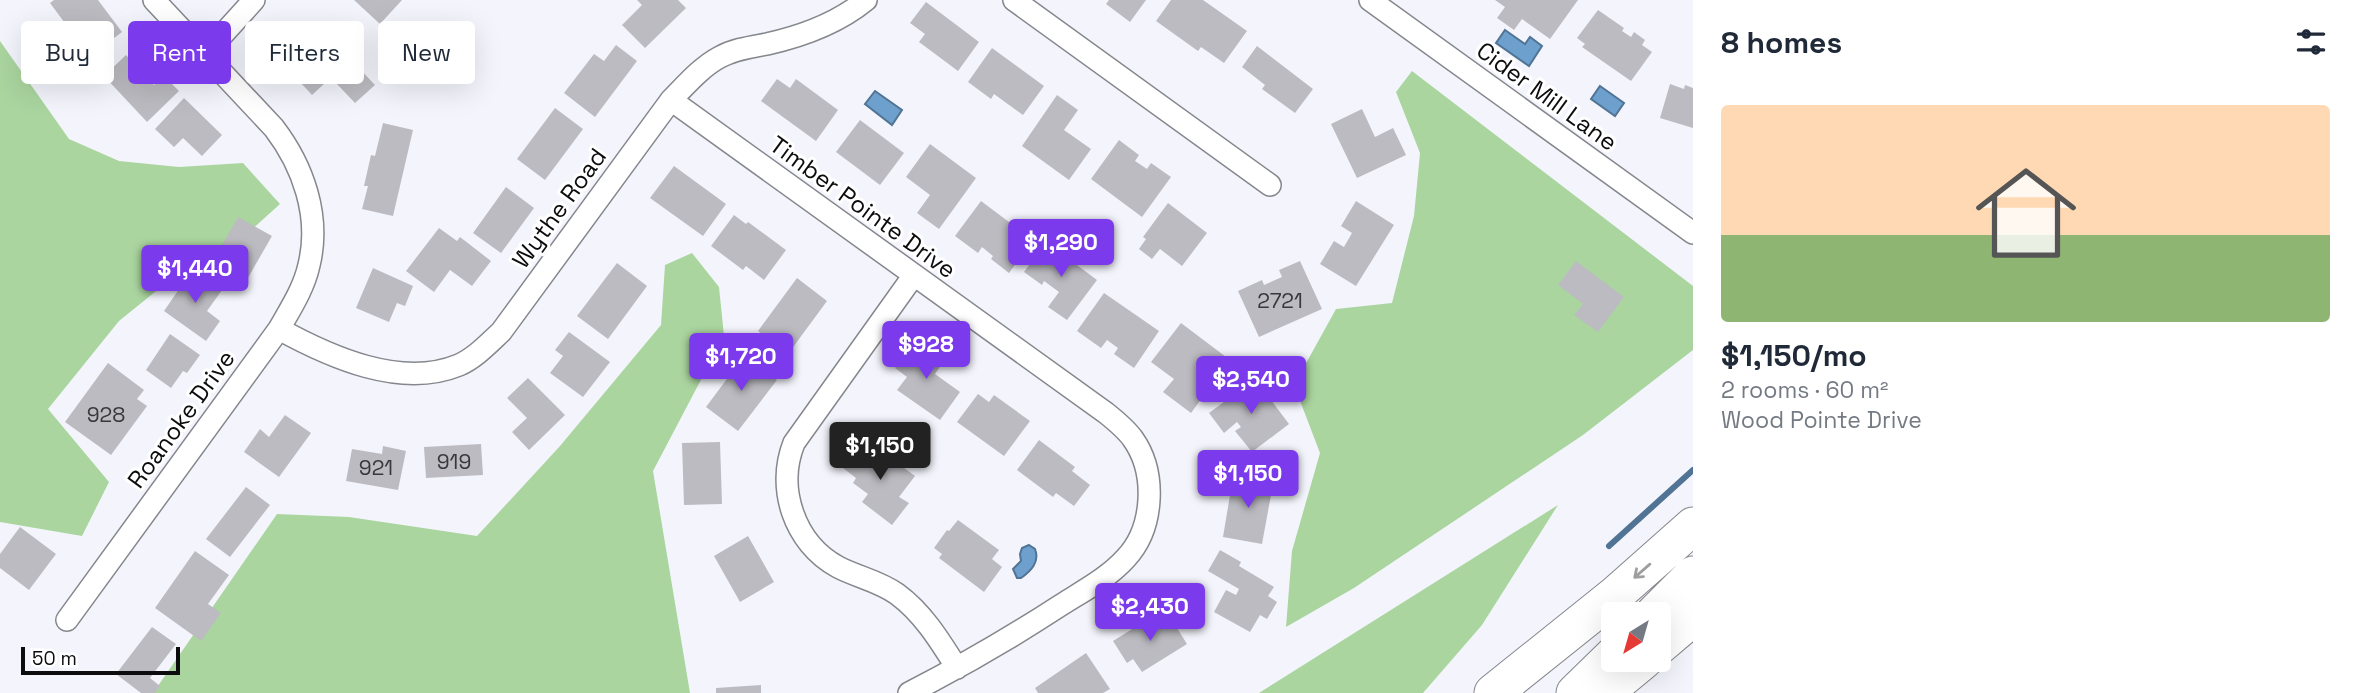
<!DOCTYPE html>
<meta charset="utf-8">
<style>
:root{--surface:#fff;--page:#f2f2f3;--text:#1f2937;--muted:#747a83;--line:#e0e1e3;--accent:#7c3aed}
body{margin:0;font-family:"Space Grotesk",sans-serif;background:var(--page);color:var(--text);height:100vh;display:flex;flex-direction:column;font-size:26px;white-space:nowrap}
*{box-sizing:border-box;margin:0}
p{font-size:23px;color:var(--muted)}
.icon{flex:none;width:38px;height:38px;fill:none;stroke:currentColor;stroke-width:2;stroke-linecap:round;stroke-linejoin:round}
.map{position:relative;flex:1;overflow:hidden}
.details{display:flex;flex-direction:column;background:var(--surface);width:665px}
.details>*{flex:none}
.banner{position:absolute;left:21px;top:21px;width:665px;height:63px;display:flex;gap:14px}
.needle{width:46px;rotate:217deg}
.controls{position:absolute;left:1601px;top:602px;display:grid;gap:14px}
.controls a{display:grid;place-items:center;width:70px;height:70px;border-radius:7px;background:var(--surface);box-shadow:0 7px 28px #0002;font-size:35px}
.scale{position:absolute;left:21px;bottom:18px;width:159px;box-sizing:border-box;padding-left:7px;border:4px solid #0c0c0e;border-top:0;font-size:19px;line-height:24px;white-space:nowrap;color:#0c0c0e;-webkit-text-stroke:5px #fff;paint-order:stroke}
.price{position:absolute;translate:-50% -60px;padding:0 16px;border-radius:7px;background:var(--accent);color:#fff;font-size:23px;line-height:46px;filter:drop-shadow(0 2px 4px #0008)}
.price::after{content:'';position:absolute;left:50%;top:42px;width:21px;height:16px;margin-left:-10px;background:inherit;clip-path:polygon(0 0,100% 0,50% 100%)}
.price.active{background:#222;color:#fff}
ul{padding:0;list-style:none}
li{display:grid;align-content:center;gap:14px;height:371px;padding:0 28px}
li+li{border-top:2px solid var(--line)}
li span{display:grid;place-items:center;height:217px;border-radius:7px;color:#555}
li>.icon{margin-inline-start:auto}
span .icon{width:126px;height:126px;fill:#fffc;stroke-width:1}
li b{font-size:30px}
h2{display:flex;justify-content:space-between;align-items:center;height:84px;padding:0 28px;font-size:30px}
.chip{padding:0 24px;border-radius:7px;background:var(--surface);box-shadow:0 7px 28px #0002;font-size:24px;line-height:63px}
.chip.active{background:var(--accent);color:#fff}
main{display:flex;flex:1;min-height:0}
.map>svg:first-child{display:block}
</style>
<main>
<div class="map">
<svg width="1693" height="693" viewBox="0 0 1693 693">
<rect width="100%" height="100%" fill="#f4f5fc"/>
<path fill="#aad59f" d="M0,41L69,139L119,161L179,167L243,163L280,204L240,240L171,279L119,321L48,409L109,482L82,536L0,522Z
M1412,71L1693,286V350L1583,435L1354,588L1286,627L1292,551L1320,453L1294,385L1336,309L1392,303L1414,216L1420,153L1396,92Z
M692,253L719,287L724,336L653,471L690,693H153L277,514L349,517L477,536L560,446L661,325L665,265Z
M1558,505L1482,625L1423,693H1259Z"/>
<path fill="#6ea0ce" stroke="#517494" stroke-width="2" d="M1505,30L1525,44L1530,37L1542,46L1529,66L1496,43Z
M1600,86L1624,103L1615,116L1591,99Z
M875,91L902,110L892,125L865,104Z
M1029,545L1035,549C1040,562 1031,571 1021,578H1017L1013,569L1021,561L1020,554L1022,548Z"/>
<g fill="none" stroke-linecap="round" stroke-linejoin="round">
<path stroke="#517494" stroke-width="6" d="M1609,546L1693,470"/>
</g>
<path fill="#bcbbc1" d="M54,0H98L122,32L101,48L87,30L76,38L50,3Z
M354,0H402L380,24Z
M637,0H678L686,8L645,48L622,25L642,5Z
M1109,0H1146L1130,22L1106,4Z
M1171,0H1203L1247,31L1224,63L1201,47L1198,51L1156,21Z
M1495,0H1578L1550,39L1522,19L1514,30L1497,18L1505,7Z
M926,2L979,42L958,71L919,42L925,34L910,23Z
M1598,10L1624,28L1622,31L1631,37L1634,32L1645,40L1642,45L1652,52L1631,81L1582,47L1585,44L1577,38Z
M297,34L335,74L312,95L274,54Z
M616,45L637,61L595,117L564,93L594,54L604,61Z
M1257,46L1313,89L1295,113L1262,89L1265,85L1242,67Z
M992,48L1044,86L1023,115L994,94L991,99L968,82Z
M126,55L154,85L164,76L179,91L147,122L104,76Z
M356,65L375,85L355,103L336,83Z
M777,79L790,88L796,79L838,110L816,141L761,101Z
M1670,84L1684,89L1685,85L1693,88V128L1660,118Z
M1057,95L1078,110L1064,130L1091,149L1069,180L1022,146Z
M184,98L222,135L202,156L183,138L174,147L155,129Z
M555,108L583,129L545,180L517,159Z
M1362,109L1375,137L1393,128L1406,155L1357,178L1331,124Z
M860,120L904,153L880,185L836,152Z
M383,123L413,130L393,216L362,209L368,186H364L371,155L375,156Z
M1119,140L1139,155L1135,161L1147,169L1151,163L1171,177L1142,217L1091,179Z
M930,144L976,178L939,229L917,213L930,195L906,177Z
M674,166L726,204L703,236L650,198Z
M506,187L534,208L501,253L473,233Z
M981,201L1033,240L1009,273L991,259L993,256L982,247L978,253L955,236Z
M1356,201L1394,225L1356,286L1320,264L1334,241L1344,247L1352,233L1341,226Z
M1168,203L1207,233L1182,266L1160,249L1152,259L1139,249L1146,239L1143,237Z
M734,215L746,224L748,222L786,250L764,280L746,266L743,270L711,246Z
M238,217L272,236L245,283L212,263Z
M439,228L457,241L460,237L491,261L472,286L450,270L434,292L406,271Z
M1046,242L1097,280L1067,320L1048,307L1059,292L1044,281L1042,285L1024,272Z
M1300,261L1322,309L1259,337L1238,291L1262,280L1264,285L1282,277L1279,270Z
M1576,261L1624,297L1598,332L1574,315L1583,304L1558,285Z
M617,263L647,286L608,339L577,316Z
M373,268L413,286L405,306L397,303L389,322L356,308Z
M193,269L222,290L207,311L220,321L206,341L164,311Z
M797,278L827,301L788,354L758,331Z
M1104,293L1159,331L1134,368L1114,354L1118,348L1107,340L1101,348L1077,331Z
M1181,323L1230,360L1191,413L1163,392L1174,379L1151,362Z
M569,332L610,362L583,397L550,373L563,356L555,350Z
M170,334L200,355L187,373L183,371L171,388L146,370Z
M915,341L943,362L935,374L960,392L940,420L897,390L907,377L895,368Z
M744,356L777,380L738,431L706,407Z
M108,363L144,390L137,399L147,406L111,455L65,422Z
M528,378L565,415L529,450L512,432L527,418L507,398Z
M1255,379L1289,424L1252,452L1235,431L1241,427L1237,422L1224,433L1209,413Z
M978,394L989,402L994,395L1030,421L1004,456L957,422Z
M285,415L311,433L279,477L244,452L260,429L269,437Z
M1039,440L1075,467L1072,471L1090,485L1074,506L1056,493L1053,497L1017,470Z
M720,442L722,504L684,505L682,443Z
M869,442L915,476L899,497L909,503L892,525L862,502L868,494L853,483L856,478L843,468L856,452L859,455Z
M481,444L483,475L426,478L424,447Z
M383,446L406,451L398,490L346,481L352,449L382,454Z
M1233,477L1273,484L1262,544L1223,537Z
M246,487L270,505L230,557L206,539Z
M958,520L999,550L992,559L1002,567L984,592L939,558L942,554L934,548L947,530L949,531Z
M20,527L56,554L29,590L0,568V554Z
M748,536L774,582L740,602L714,556Z
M1220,550L1241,562L1239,566L1274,587L1268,596L1277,602L1267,619L1260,615L1250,632L1214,612L1226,590L1236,595L1239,589L1208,571Z
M195,551L229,575L208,604L221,613L201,641L155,608Z
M1153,616L1161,628L1172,620L1187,644L1142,672L1133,659L1127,663L1113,641Z
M152,627L176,644L150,678L160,686L155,693H141L116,674Z
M1086,653L1110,689L1103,693H1038L1035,688Z
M761,685V693H716V688Z"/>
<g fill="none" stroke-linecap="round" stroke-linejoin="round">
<defs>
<path id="street" d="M1014,0L1270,185
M1370,0L1693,233
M205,54L254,0
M671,100L1106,413C1116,421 1126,429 1133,439C1157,473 1154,528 1126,558C1108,578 1083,591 1061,605C1012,637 962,666 909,693
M914,275L794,443C776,488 794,543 838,567C857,577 879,581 897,594C923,613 940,641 957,668
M279,329C330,357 401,389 459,365C475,358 488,344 501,332L671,100C686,85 701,67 720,57C735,49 751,47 767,44C803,36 838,23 866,0
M67,620L279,329C291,308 304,288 309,265C321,216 303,166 274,128L154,0"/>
<path id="highway" d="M1654,614L1693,575
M1659,646L1693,617
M1493,693L1614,596L1693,526
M1575,693L1614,655
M1604,693L1644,660"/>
</defs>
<use href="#street" stroke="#85878d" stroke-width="24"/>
<use href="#highway" stroke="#85878d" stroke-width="39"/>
<use href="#street" stroke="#fff" stroke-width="21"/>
<use href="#highway" stroke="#fff" stroke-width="37"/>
</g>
<defs><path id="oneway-shaft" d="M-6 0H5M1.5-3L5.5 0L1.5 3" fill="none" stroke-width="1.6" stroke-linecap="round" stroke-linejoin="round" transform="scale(1.75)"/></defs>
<use stroke="#9e9e9f" href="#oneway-shaft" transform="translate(1642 571) rotate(139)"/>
<g text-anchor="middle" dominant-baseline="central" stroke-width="6" stroke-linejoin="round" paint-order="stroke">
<g font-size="21" fill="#38383b">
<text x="1280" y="300">2721</text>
<text x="106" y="414">928</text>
<text x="454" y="461">919</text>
<text x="376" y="467">921</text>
</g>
<g font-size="24" fill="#0c0c0e" stroke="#fff">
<text transform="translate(1547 96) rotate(36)">Cider Mill Lane</text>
<text transform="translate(863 207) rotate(36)">Timber Pointe Drive</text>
<text transform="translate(559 208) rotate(-54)">Wythe Road</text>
<text transform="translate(181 419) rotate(-54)">Roanoke Drive</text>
</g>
</g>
</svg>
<div class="controls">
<a><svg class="needle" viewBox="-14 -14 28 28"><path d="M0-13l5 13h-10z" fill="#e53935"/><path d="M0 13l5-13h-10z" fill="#747a83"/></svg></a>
</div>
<div class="scale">50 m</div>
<b class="price" style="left:1061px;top:279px">$1,290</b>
<b class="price" style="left:195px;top:305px">$1,440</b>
<b class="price" style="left:926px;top:381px">$928</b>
<b class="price" style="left:741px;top:393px">$1,720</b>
<b class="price" style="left:1251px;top:416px">$2,540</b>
<b class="price active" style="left:880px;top:482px">$1,150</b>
<b class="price" style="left:1248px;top:510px">$1,150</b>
<b class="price" style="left:1150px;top:643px">$2,430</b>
<div class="banner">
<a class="chip">Buy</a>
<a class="chip active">Rent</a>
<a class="chip">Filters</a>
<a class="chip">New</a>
</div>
</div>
<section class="details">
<h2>8 homes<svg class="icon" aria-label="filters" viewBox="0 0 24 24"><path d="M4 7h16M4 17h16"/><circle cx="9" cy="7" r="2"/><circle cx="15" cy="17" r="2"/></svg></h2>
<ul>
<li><span style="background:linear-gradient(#ffd9b3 60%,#8fb573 0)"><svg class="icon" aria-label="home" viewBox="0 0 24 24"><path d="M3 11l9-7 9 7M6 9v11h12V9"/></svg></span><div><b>$1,150/mo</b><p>2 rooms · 60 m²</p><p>Wood Pointe Drive</p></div></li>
</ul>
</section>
</main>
